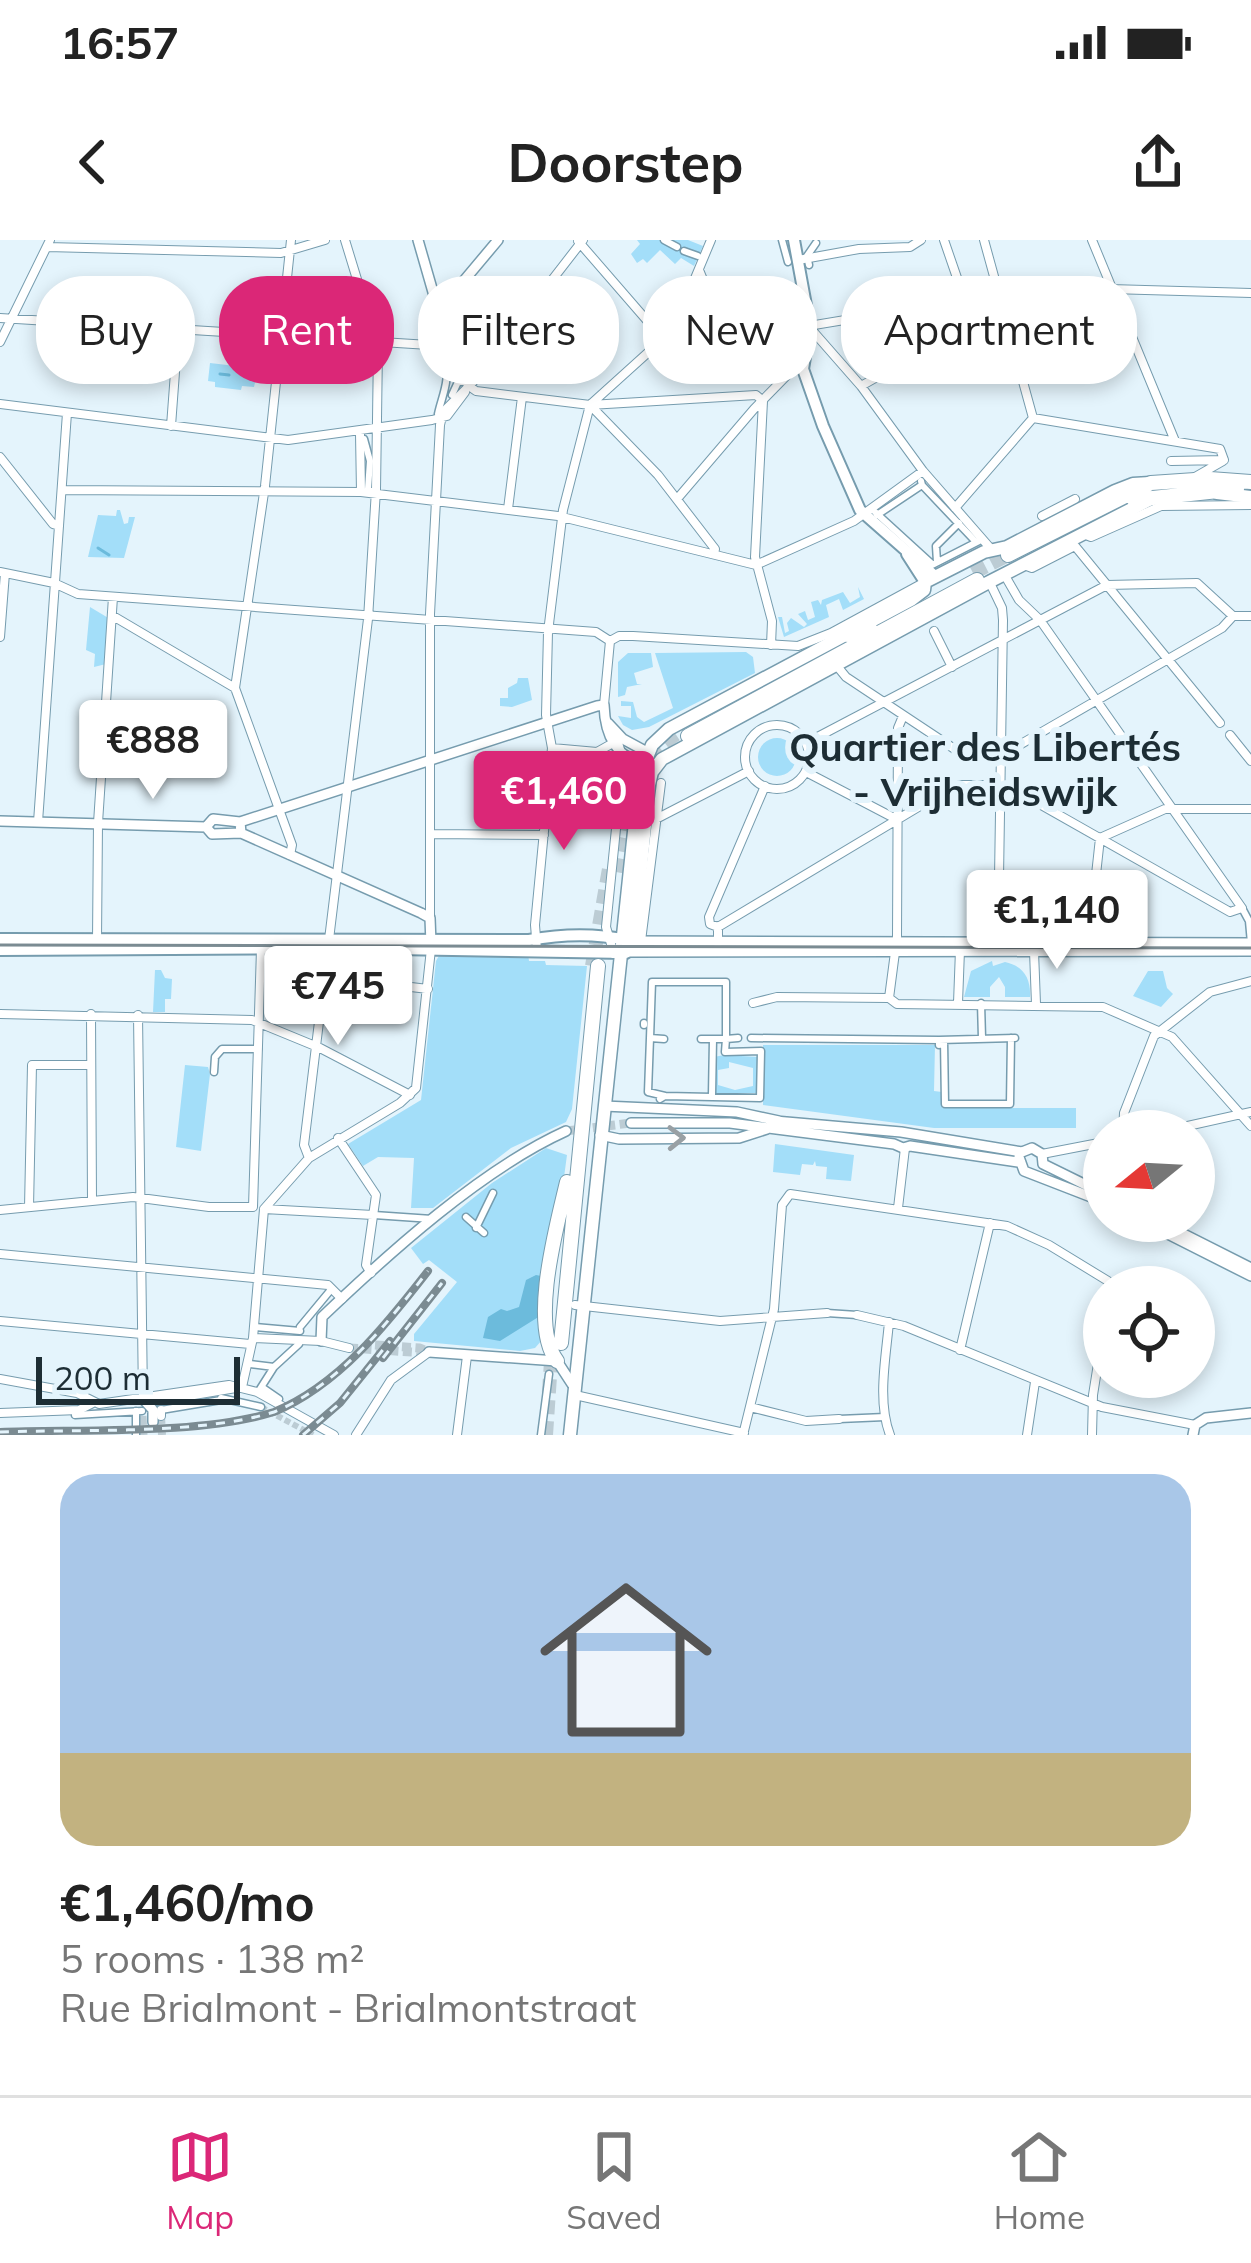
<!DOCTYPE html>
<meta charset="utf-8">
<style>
:root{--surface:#fff;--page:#f6f6f6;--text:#222;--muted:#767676;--line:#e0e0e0;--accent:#db2777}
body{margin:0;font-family:Mulish,sans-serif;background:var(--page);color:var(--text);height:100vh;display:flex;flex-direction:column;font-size:45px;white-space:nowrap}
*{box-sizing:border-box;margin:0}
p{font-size:39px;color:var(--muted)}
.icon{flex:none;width:66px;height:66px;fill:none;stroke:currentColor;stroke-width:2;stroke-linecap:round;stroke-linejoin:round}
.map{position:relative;height:1195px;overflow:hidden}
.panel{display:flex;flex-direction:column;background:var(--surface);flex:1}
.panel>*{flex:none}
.hud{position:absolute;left:36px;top:36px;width:1179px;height:108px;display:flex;gap:24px}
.needle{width:78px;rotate:252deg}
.tools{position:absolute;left:1083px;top:870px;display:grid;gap:24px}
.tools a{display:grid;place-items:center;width:132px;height:132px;border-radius:50%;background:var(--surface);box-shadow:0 6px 18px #0003;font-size:60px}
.scale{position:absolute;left:36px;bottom:30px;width:204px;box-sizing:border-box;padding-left:12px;border:6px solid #1d2d34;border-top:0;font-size:33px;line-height:42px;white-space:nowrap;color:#1d2d34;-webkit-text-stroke:9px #e4f4fc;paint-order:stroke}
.price{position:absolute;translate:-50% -102px;padding:0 27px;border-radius:12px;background:#fff;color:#222;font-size:39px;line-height:78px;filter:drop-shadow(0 3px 6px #0008)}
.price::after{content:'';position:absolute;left:50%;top:72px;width:36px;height:27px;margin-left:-18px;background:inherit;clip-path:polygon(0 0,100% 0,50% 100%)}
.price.active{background:var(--accent);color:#fff}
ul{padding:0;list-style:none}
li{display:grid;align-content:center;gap:24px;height:636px;padding:0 60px}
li+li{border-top:3px solid var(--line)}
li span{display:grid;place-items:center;height:372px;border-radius:36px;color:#555}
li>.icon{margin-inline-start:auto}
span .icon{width:216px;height:216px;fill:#fffc;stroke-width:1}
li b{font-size:51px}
.chip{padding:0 42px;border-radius:48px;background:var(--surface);box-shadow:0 6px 18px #0003;font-size:42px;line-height:108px}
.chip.active{background:var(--accent);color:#fff}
.status{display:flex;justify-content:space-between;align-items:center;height:84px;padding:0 60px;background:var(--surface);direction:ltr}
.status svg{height:33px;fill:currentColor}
header{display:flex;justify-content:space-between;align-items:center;height:156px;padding:0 60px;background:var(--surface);font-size:54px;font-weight:700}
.dock{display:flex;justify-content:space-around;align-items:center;height:168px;border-top:3px solid var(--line);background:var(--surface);font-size:33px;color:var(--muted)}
.dock a{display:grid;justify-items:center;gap:6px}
.dock .active{color:var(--accent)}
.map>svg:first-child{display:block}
</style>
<div class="status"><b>16:57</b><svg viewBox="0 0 49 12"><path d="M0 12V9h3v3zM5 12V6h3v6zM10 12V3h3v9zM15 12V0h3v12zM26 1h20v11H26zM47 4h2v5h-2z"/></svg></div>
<header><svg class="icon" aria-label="back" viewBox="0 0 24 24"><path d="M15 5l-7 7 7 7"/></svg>Doorstep<svg class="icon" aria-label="share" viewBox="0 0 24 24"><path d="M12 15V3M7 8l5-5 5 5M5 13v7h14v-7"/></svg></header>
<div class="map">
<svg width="1251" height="1195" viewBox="0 0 1251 1195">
<rect width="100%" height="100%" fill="#e4f4fc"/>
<path fill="#a3def9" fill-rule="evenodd" d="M637,0H688L703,6L694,26L681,18L675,24L660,10L647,23L643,19L637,23L631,14L640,4Z
M210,123L244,127L243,136L256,138L254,147L242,146L241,150L215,147V142L208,141Z
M117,270H120L124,284L128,283L129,277H135L124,318L88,317L98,275L116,276Z
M858,347L864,359L843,370L839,359L826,365L829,377L784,397L778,377H782L785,393L789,391L787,383L791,378L804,387L807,384L798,374L805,371L808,380L815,377L811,362L818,360L821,365L822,360L843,352L850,363L860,357Z
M90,367L110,379L106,424L94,427L95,414L86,410Z
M746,412L753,417L755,433L649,487L632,490L623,485L618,476L631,478V466H621V461L633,462L637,477L644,482L673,468L655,413Z
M628,413H651L653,427L634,433L637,444H642L627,447L625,455L618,457V422Z
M518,438H528L532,460L512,467L500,466V458H508V448L517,443Z
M758 517a19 19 0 1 1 38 0a19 19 0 1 1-38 0Z
M440,714H528L529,721H545L546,725L587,726L572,869L566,882L511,908L433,968H411L414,918L378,917L363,926L348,904L421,860L436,721Z
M992,721L993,726L1005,722C1024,726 1031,739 1030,757H1005V747L999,737L990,747V757H964L971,731Z
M155,730H161L165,738L172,739L171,759H165V772H153Z
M1148,731H1163L1167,748L1173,754L1161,767L1133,756Z
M763,805H935L934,851L942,852V868H1076V888H934L763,865Z
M724,815L759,817V853H714V817ZM729,822L753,828V846L735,850L718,845V830L729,828Z
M185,825L208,827L210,834L201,911L176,907Z
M775,904L854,915L851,941L826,939L827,927L816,926L815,921L813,925L802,924L800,935L773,932Z
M546,908L567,915L542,1100L535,1108L520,1111L414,1101V1094L457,1042L429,1020L423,1024L411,1008L492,943Z"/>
<path fill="#6cbbdc" d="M536,1035L541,1036L540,1076L500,1101L483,1098L488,1077L501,1069L507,1071L519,1067L526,1040Z"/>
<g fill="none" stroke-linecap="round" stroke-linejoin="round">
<path stroke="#6cbbdc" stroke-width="3" d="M220,134L229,135
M98,308L109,315"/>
<path stroke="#bcccd4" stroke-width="6" stroke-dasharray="6 3" stroke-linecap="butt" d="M261,1167L313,1195"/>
<path stroke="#bcccd4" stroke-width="8" stroke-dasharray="8 4" stroke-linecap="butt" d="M161,1176L162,1195"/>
<path stroke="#bcccd4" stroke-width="9" stroke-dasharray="9 4.5" stroke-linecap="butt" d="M566,891L631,883
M375,1105L420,1108L429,1112
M349,1108L427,1113
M142,1176L143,1195"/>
<path stroke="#bcccd4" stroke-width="14" stroke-dasharray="14 7" stroke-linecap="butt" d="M973,333L1008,315
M619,571C627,533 652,509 684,489
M616,632L630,560
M592,726L610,623
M546,1195L552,1107"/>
<defs>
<path id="pedestrian" d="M664,0L677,7
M782,0L788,22
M684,11L698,16
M809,25L807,16L816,3
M452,155L458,142H463
M438,174C442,155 452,138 443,118
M364,199L370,221L368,249L372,252
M922,245L976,302
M875,272L932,324
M877,275L922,245L921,241
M937,322L936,306L959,283
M932,325L979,301
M1242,668L1249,681L1251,703
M981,763L982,798
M644,785V783
M650,798L652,742H726
M751,798L939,800
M664,799L650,798L648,852L665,856
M701,799H726V742
M944,800L945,864H1010L1011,798
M939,805V800L1015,798
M214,832L215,817L222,809H258
M712,855L713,799
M660,859L665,856L760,858L761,811L725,812L726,799L738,798
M374,975L432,979
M466,977L484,993
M476,988L493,953
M827,1073L857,1075
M255,1087L300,1091
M300,1087L329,1052
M250,1124L274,1127
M263,1148L279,1159
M260,1149L274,1127L299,1104
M221,1158L261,1167
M161,1170L221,1160
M136,1171V1195
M75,1175L142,1171
M839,1179L885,1177
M541,1195L549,1134"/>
<path id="minor" d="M944,0L965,61
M984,0L1033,178
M1092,0L1175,201
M578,1L663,99L688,106L1007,53L1110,49L1251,53
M47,7L281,13L325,0
M798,20L859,9L910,7L921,0
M699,30L729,103
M437,66L449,119L469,146
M0,78L445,106
M811,89L861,146L923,231L991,309
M0,102L50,0
M469,146L476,151L590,165L756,155L763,161
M861,146L925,110L1008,90
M763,161L755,317L772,381L771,405
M0,164L288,200L432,180L447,176L465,152
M591,164L663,99L678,79L711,0
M590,165L658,235L715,309L714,314
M1033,178L1220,209L1224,220
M171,186L178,92
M360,194L361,252
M0,217L53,284L59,286
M1171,221L1224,220
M1195,237L1223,221
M62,250L361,252L558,276L756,325
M677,259L754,169L802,120
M955,268L1033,178
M508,269L522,157
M1042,276L1075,259
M1086,295L1091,297L1161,266L1251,265
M756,325L854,281L923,231
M1024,325L1032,328L1075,306L1220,483
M0,332L54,343L78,354L596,392L610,401
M990,343L1002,368L1003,380L998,702
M113,376L235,448
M934,391L952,427
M0,397L5,333
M610,401L619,396H633L798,406L831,393L925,342
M837,426L846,437L959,512L1009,511L1222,388L1233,376
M604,465L610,401
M745 517a32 32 0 1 1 64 0a32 32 0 1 1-64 0Z
M1230,495L1251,521
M806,503L1107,345L1197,343L1233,376H1251
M552,508L597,512L613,503
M806,532L896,579
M656,579L749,531
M38,582L67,173
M432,594L544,595
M290,615L292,605L235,448L265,246L291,0
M430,678V374L440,185L443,172L473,142L583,0
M718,687L955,545H993L1013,549L1230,672L1242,668L1040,380L1019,360L1004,334
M97,700L98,583L113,357
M641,701L661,543
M718,703V687L710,684L709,677L765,546
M1088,708L1100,598L1165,569H1251
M537,710L535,685L552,508L546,475L548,392L563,270L590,165
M1034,711L1036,764
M614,714L606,687L623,520L615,492
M326,737L428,749
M889,758L897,764L1103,767L1172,797L1251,886
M889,758L897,697L898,488L903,476
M753,763L777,757L889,758
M958,763L960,710
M0,774L252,780L320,808L410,855
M91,774L92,960
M138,775L143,1159
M1123,891L1124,873L1154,796L1210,752L1251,741
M1165,891L1251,872
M338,898L376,955L366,1025L371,1033
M1042,914L1104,902
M309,918L304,905L368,379L376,250L378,108L345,0
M29,967L32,825H90
M898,968L905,908
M264,969L309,918L400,863L416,848L431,709
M264,969L373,975
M0,970L133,957L209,967H253L261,709
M0,1014L328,1045L342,1059
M575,1065L720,1081L827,1073
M857,1075L904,1086L1102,1167L1195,1185
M0,1081L250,1104
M889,1082C886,1117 877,1161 890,1195
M253,1098L321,1101L349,1108
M960,1110L990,983
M0,1139L77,1153L99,1164L229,1145L257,1152L334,1195
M242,1147L253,1098L264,969
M575,1155L744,1193
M144,1159L158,1161L242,1147
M750,1167L806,1181L839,1179
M0,1173L79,1170L93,1163
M161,1176V1170
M356,1195L391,1140L429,1112
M457,1195L467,1116
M743,1195L774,1069L782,965L790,954L1007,986L1049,1005L1108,1041L1109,1047
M1027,1195L1035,1142
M1092,1195L1093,1155L1104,1086"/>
<path id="tertiary" d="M418,0L437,66L446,62L498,0
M608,483L623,499L647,512L648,517
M0,581L206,587L212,594L241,593L240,582
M206,587L213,579L240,582L597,466L604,465C605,494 616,522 649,522
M241,593L421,673L430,678L431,704
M630,701L1251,703
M629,712L1251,711
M604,866L737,872L779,881
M775,881L901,892
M631,883H730L894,904L903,908L910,906
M901,892L1022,912L1032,908L1042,914L1043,924
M600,895L619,899L739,898L767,889
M910,906L1018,922
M1019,917L1024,931L1104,962
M1043,924L1104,954
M1142,981L1251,1036
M1158,981L1251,1028
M321,1101L322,1077C389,1013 482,929 566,891
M429,1112L557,1121L572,1144
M143,1159L153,1170V1182
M1193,1195L1195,1185L1206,1178L1251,1173"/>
<path id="secondary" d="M794,0L810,87L803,129L823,186L860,270L935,336
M907,314L925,342
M0,699L529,700C562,694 594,693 627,700
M0,710L337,708L626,713"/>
<path id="primary" d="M1217,253L1251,257
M629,710L635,688L649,545L652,532L662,519L989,342L1149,260
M570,1195L640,535L652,505L669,489L911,360L924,350L925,342L984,312L1007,307L1115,251L1133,244L1150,243"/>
<path id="trunk" d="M1134,260L1237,249
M1008,315L1151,243L1210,239L1251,242
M848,395L871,390
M688,496L977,340
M561,1103L598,726
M557,1121C529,1085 557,985 567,942"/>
</defs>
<use href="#pedestrian" stroke="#769cae" stroke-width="9"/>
<use href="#minor" stroke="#769cae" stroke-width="10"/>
<use href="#tertiary" stroke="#769cae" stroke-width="12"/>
<use href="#secondary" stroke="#769cae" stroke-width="14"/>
<use href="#primary" stroke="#769cae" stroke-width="15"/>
<use href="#trunk" stroke="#769cae" stroke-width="16"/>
<use href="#pedestrian" stroke="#fff" stroke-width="6"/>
<use href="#minor" stroke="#fff" stroke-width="8"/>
<use href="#tertiary" stroke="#fff" stroke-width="9"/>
<use href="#secondary" stroke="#fff" stroke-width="10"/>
<use href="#primary" stroke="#fff" stroke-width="12"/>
<use href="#trunk" stroke="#fff" stroke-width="14"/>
<path stroke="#7b8b92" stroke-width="3" d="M0,705L1251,708"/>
<defs>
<path id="rail" d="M383,1118L442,1043
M0,1192C81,1189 200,1195 274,1172C339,1145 386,1085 428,1031
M303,1195L340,1163L390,1101"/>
</defs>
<use href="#rail" stroke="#7b8b92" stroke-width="8"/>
<use href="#rail" stroke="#e4f4fc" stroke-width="3" stroke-dasharray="9" stroke-linecap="butt"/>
</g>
<defs><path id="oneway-chevron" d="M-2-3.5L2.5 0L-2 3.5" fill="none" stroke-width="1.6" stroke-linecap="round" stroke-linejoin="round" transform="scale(3)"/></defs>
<use stroke="#99a0a4" href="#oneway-chevron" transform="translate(676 898) rotate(-1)"/>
<g text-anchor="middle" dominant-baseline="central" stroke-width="12" stroke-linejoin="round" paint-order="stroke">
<g font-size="39" font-weight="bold" fill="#1d2d34" stroke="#e4f4fc">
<text x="985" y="506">Quartier des Libertés<tspan x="985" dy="45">- Vrijheidswijk</tspan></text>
</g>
</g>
</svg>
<div class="tools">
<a><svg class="needle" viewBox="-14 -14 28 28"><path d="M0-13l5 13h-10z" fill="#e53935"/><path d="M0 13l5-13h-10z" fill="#767676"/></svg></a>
<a><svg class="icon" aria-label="locate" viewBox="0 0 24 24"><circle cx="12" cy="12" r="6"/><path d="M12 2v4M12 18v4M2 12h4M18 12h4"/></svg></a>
</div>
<div class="scale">200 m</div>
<b class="price" style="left:153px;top:562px">€888</b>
<b class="price active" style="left:564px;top:613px">€1,460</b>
<b class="price" style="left:1057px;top:732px">€1,140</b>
<b class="price" style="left:338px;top:808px">€745</b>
<div class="hud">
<a class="chip">Buy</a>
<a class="chip active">Rent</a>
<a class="chip">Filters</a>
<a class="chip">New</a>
<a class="chip">Apartment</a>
</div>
</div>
<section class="panel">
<ul>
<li><span style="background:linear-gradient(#a9c7e8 75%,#c2b280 0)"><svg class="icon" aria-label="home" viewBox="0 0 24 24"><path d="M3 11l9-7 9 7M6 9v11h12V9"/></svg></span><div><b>€1,460/mo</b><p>5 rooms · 138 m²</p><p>Rue Brialmont - Brialmontstraat</p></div></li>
</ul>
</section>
<nav class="dock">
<a class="active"><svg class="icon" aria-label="map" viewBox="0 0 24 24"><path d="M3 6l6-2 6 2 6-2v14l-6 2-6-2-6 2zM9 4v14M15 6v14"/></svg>Map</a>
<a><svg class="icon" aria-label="saved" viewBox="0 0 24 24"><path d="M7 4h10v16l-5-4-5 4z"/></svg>Saved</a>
<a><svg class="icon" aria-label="home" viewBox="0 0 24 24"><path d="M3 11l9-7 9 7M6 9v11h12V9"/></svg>Home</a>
</nav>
